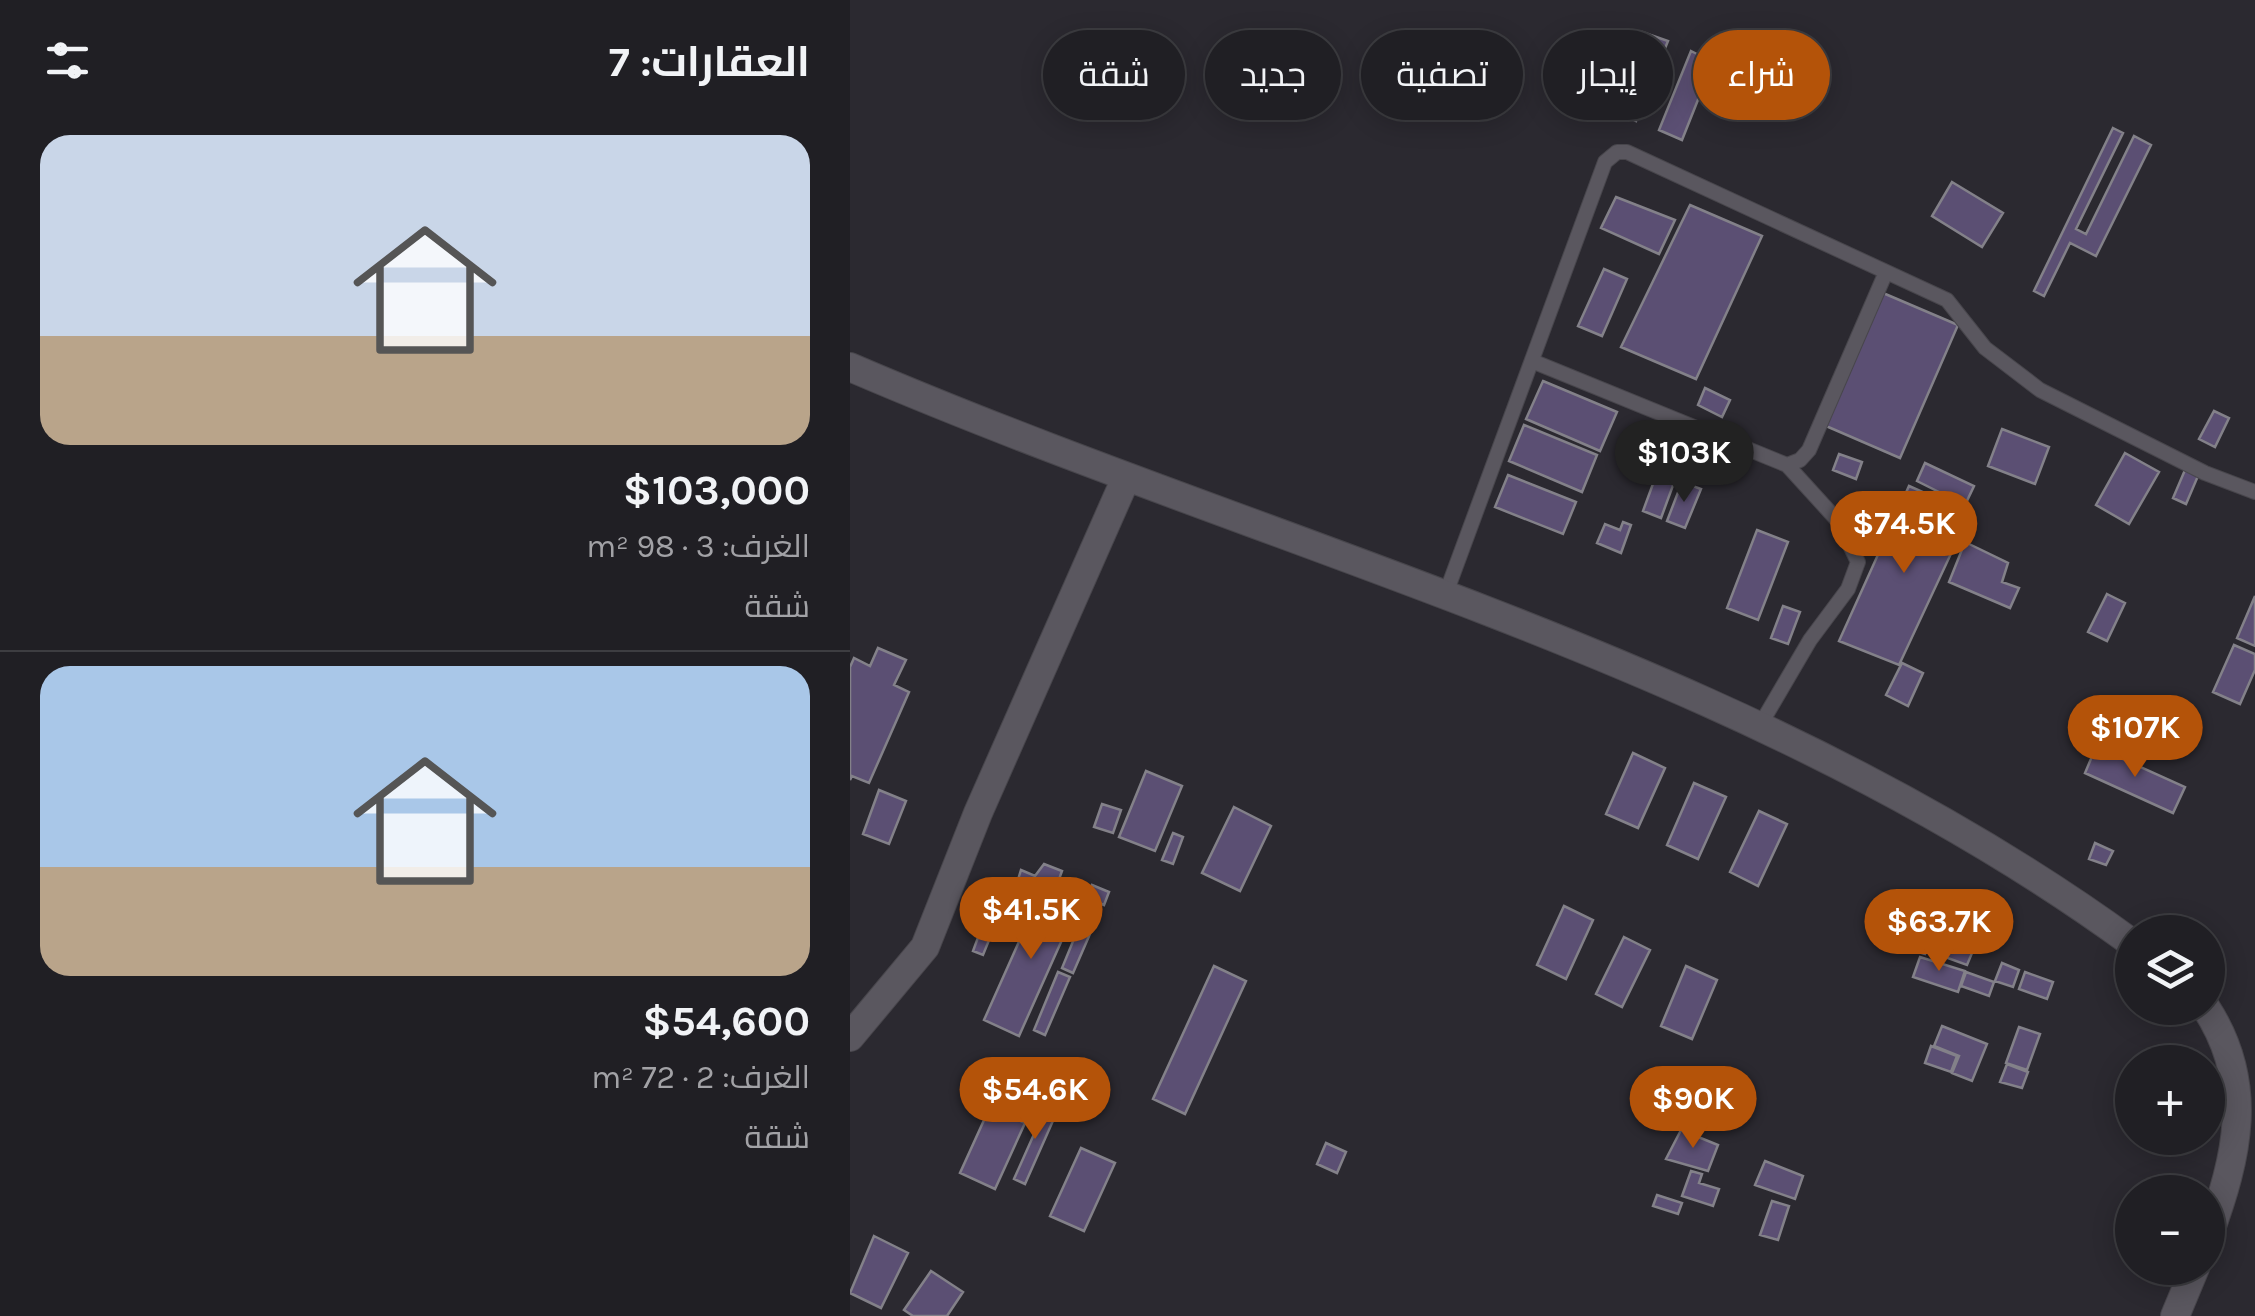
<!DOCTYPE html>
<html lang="ar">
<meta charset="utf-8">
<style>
:root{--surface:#201f24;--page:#2d2c31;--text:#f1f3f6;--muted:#a2a2a6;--line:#3d3d41;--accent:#b45309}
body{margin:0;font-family:Karla,Cairo,sans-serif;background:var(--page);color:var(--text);direction:rtl;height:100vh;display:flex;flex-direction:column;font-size:38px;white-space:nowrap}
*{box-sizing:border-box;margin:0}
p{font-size:32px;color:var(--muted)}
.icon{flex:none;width:55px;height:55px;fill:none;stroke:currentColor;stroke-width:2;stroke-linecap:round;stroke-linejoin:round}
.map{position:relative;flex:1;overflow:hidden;direction:ltr}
.drawer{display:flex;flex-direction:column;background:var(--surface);width:850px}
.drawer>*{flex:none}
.top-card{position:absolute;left:30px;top:30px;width:950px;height:90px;direction:rtl;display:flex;gap:20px}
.controls{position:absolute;left:1265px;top:915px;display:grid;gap:20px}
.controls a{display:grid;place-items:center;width:110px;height:110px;border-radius:50%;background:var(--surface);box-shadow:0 5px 25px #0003,0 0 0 2px var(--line);font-size:50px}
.price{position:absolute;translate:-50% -85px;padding:0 22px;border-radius:35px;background:var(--accent);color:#fff;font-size:32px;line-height:65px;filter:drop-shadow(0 2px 5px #0008)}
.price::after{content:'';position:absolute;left:50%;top:60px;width:30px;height:22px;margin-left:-15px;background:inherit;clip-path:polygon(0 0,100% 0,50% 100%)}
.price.active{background:#222;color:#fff}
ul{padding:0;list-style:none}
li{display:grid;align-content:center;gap:20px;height:530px;padding:0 40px}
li+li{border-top:2px solid var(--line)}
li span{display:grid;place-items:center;height:310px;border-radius:30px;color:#555}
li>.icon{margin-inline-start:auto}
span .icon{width:180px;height:180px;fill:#fffc;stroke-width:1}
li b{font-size:42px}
h2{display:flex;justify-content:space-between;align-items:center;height:120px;padding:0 40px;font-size:42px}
.chip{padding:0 35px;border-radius:45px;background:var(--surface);box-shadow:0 5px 25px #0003,0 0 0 2px var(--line);font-size:35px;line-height:90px}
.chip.active{background:var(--accent);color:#fff}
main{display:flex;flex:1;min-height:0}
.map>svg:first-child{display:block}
</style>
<main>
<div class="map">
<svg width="1405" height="1316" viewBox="0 0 1405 1316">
<rect width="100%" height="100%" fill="#2b2930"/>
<path fill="#5b4f73" stroke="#838189" stroke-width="2.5" d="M792,32L818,41L786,121L761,109Z
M841,51L863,62L832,140L809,130Z
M1263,128L1273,133L1226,229L1236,234L1284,136L1301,145L1246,256L1220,243L1194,296L1184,291Z
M1102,182L1153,213L1132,247L1082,216Z
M766,197L825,220L809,254L751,228Z
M840,205L912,236L846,379L771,347Z
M754,269L777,279L752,336L728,326Z
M1033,293L1108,325L1050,458L976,426Z
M693,381L767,412L750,451L676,419Z
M855,388L880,400L872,417L848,405Z
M1364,411L1379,418L1365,447L1349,439Z
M674,425L747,455L732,492L659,461Z
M1152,429L1199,447L1185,484L1138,466Z
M1275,453L1309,472L1279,524L1246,505Z
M989,454L1012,462L1006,479L983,470Z
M1075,463L1124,486L1115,505L1067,481Z
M1335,470L1348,476L1336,504L1323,498Z
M807,473L825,480L811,518L793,511Z
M658,475L726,502L713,534L645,507Z
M832,482L851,489L835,528L817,521Z
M1059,486L1120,513L1049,665L989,641Z
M773,522L781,525L771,553L747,543L755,524L770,530Z
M907,530L938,542L908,620L877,608Z
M1115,542L1158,563L1152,582L1169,588L1160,608L1099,582Z
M1257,594L1275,603L1257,641L1238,632Z
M1405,596V646L1387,638Z
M933,606L950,612L938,644L921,638Z
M1384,645L1405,654V670L1390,704L1363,692Z
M28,648L56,660L44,685L59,692L19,783L2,776L0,780V667L4,658L20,666Z
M1052,663L1073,673L1058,706L1036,695Z
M1246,747L1335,787L1323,813L1235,773Z
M783,753L815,768L788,828L756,814Z
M296,771L332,786L305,851L269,837Z
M844,783L876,797L848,859L817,845Z
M29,790L56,801L39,844L13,834Z
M252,804L271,810L263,833L244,827Z
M384,807L421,826L390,891L352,873Z
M909,811L937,824L908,886L880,872Z
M323,833L333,837L323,864L312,860Z
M1245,843L1263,851L1256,865L1239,859Z
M194,864L212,871L207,885L192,880L188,891L167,883L171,870L185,876Z
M242,885L259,892L254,905L237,898Z
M193,888L228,904L169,1036L134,1020Z
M714,906L743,920L716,979L687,965Z
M231,922L243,927L223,973L212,968Z
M133,924L144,928L133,955L123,951Z
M1055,926L1082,937L1075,954L1047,946Z
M774,937L800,950L772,1007L746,994Z
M1086,939L1122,953L1117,965L1081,952Z
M1070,957L1115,971L1108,992L1063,977Z
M1152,963L1169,970L1163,987L1145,981Z
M364,966L396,981L335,1114L303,1099Z
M836,966L867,980L842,1039L811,1026Z
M208,972L220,977L195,1035L184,1030Z
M1116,972L1144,982L1139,996L1111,986Z
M1175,972L1203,982L1197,999L1169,989Z
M1092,1026L1137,1044L1122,1081L1102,1073L1109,1056L1084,1046Z
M1169,1027L1190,1034L1177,1070L1156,1063Z
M1081,1046L1107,1056L1101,1072L1075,1063Z
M1157,1064L1178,1072L1172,1088L1150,1082Z
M132,1081L156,1091L148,1109L124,1099Z
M185,1105L206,1114L175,1184L164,1179L189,1123L179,1118Z
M140,1107L175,1123L145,1189L110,1173Z
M831,1130L868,1145L858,1171L816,1159Z
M476,1143L496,1152L487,1173L467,1164Z
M231,1148L265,1163L234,1231L200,1216Z
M915,1161L953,1176L945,1199L905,1185Z
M841,1171L852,1174L849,1183L869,1189L863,1206L832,1196Z
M807,1195L832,1203L828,1214L803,1206Z
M922,1201L939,1206L928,1240L910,1235Z
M24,1236L58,1253L31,1308L0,1293Z
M81,1271L113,1292L97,1316H63L54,1310Z"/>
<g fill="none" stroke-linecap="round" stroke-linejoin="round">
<defs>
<path id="lane" d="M682,361L937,465L950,460L959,450L1036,272
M596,593L755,162L767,152H777L1097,300L1135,348L1190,390L1355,473L1405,492
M909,727L960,640L998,589L1008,562L988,521L937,465"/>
<path id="street" d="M0,367C430,552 899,663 1282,943
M1356,1008C1405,1083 1388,1156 1358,1237
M0,1037L75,947L128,813L276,478
M1325,1316L1345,1268"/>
</defs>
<use href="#lane" stroke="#48464c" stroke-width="16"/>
<use href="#street" stroke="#48464c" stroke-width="30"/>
<use href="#lane" stroke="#5a575f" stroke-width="14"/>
<use href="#street" stroke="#5a575f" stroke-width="28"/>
</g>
</svg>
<div class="controls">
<a><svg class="icon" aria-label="layers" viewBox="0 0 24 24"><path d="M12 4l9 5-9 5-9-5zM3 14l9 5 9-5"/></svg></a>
<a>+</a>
<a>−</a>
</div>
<b class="price active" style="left:834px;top:505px">$103K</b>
<b class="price" style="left:1054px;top:576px">$74.5K</b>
<b class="price" style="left:1285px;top:780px">$107K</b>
<b class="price" style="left:181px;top:962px">$41.5K</b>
<b class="price" style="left:1089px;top:974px">$63.7K</b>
<b class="price" style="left:185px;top:1142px">$54.6K</b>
<b class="price" style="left:843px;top:1151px">$90K</b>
<div class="top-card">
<a class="chip active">شراء</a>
<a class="chip">إيجار</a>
<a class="chip">تصفية</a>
<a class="chip">جديد</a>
<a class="chip">شقة</a>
</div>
</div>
<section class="drawer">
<h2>العقارات: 7<svg class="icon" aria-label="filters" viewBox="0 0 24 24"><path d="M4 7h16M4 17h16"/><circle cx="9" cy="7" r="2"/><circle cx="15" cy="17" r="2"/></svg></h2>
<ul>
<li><span style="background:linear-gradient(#c9d6e8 65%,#b9a48a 0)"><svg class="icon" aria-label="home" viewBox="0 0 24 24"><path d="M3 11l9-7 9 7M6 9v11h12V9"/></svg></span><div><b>$103,000</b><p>الغرف: 3 · 98 m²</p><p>شقة</p></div></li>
<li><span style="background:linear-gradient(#a9c7e8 65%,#b9a48a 0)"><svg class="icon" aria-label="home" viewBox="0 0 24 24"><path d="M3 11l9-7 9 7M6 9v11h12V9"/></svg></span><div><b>$54,600</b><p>الغرف: 2 · 72 m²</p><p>شقة</p></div></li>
</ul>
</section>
</main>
